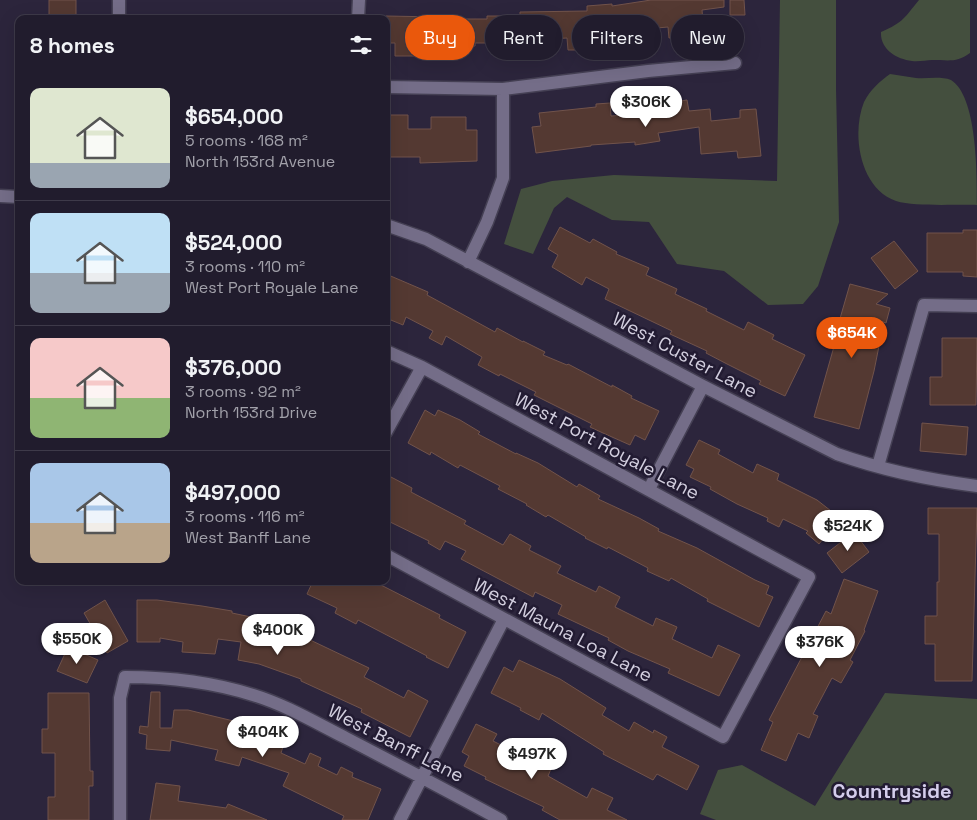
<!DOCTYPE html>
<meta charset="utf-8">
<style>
:root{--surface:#211c2d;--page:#2d2939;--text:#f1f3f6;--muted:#a2a1aa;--line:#3e3a49;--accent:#ea580c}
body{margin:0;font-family:"Space Grotesk",sans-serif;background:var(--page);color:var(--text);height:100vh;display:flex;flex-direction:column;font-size:19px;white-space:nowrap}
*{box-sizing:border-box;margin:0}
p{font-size:16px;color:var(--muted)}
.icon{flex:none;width:28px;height:28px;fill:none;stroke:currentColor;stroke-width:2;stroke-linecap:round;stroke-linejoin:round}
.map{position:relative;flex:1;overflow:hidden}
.details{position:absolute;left:15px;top:15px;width:375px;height:570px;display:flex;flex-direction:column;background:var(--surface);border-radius:10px;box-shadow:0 5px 20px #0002,0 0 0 1px var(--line)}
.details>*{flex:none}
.guide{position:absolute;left:405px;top:15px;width:475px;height:45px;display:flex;gap:10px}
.price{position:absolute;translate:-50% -42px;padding:0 11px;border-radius:18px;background:#fff;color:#222;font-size:16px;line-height:32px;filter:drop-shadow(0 1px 2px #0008)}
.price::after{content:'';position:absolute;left:50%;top:30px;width:15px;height:11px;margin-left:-8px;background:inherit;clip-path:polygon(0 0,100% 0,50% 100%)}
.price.on{background:var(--accent);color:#fff}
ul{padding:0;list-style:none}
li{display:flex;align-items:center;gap:15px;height:125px;padding:0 15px}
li+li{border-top:1px solid var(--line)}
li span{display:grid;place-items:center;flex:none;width:140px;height:100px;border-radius:10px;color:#555}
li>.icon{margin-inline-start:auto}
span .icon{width:60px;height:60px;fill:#fffc;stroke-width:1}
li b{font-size:21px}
h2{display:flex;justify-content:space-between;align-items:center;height:60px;padding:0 15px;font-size:21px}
.pill{padding:0 18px;border-radius:22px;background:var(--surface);box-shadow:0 5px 20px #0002,0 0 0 1px var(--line);font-size:18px;line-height:45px}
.pill.on{background:var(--accent);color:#fff}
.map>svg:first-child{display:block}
</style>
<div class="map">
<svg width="977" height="820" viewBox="0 0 977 820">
<rect width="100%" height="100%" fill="#2c253c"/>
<path fill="#444f3e" d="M780,0H836V89L839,222L818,286L803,304L768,305L724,271L677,264L649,222L612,220L567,197L554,208L533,254L504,244L521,189L552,181L614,175L777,181Z
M919,0H970V53C957,63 948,60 932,60C926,60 919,62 912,61C896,59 880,49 881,32C904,22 904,18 919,0Z
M890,74C899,75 907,77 916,78C927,79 940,76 951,80C977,96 977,172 977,205C956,204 916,207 896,201C860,189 851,134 864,102C870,90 880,81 890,74Z
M885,693L977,699V820H716L700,814L718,770L742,765L815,806Z"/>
<path fill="#543932" stroke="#71534b" d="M49,0H76V15H49Z
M651,0H724V7L702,10L703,22L681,24L682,36L669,38L668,27L634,30L636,41L581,50H568L567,38L534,40V52H512V54H499V43H475V46H463V58H451V45L428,44V56H395V43H386V16L439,17V19H487V16H520V12L587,11V6L612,4V6Z
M730,0H744L745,15H730Z
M653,99L654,105L687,100L689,111L710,109L711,121L740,118V110L756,109L761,156L738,158L737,151L701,154L699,127L658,133L660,141L635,145V142L591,145V146L536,153L532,127L541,126L539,113L596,107V104L610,103L611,116L641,114L639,101Z
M386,115H408V129H431V117H466V130H477V161L420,163V157H386Z
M560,227L590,243L593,239L617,252L616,254L649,268L646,275L677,289L675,294L707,309L706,311L744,330L748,322L774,335L772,339L805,355L785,396L759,384L761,381L727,364L706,353L707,351L670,334L672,331L605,299L609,289L586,277L582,285L552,267L558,255L548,249Z
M963,230H977V277L963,276V272H927V233H963Z
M894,241L918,271L895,289L871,258Z
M386,274L428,292L427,295L495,332L497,328L523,342V341L545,352L543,355L567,365L568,364L612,387V385L632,396L631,398L659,411L645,440L635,435L630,445L603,433L590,427L592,424L534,395L536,392L500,374L499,376L478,365L482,357L446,336L442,345L429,338L433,331L406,317L403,325L386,318Z
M850,284L888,294L876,304L890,308L886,323L877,320L872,344L879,346L874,371L859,429L814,417L833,350L839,322Z
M942,338H977L976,405H930V377H942Z
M425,410L435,416L438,410L460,420L480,432L478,434L516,454V453L538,463L577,487L579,484L600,496L598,499L639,518L659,529L658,531L697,548L755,580L769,586L766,594L773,597L759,627L707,601L708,599L671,578L669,581L647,571L648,568L608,547L607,549L585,538L586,537L548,515L546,517L526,505L527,504L498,489L500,486L460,465L458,468L431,452L430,455L408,443Z
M922,423L968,427L966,455L920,451Z
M699,440L720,450L718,454L753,473L757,464L779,474L777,480L817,500L840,518L819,544L806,533L808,531L783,519L779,527L767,521L768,518L737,504L710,489L711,487L690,477L694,469L686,465Z
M391,477L412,488L411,492L466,521L464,524L503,545L510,534L531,546L529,550L561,566L557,573L596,592L599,586L620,597L615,607L653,626L656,618L677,627L672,639L712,658L718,645L740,655L719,696L668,673L670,669L628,651L608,640L609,638L558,614L562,605L535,592L533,597L461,559L466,551L445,541L440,550L428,543L429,541L386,520V486Z
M928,508H977L972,681H935V644H925V616H937V582H939V534H928Z
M854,532L869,552L842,573L827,553Z
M844,579L878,591L864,630L865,631L850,660L853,662L841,683L832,678L813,714L818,716L809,738L798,733L786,761L761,750L773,722L769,720L826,611L831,614Z
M313,581H373L440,615L439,618L466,632L448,668L426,657L427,656L358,620L356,624L335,613L337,608L307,594Z
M105,600L128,641L107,653L84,613Z
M137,600H157L202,606L232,611V613L270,621V624L306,637V638L369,668L364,677L404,698L408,690L428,701L410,737L361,712L362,709L301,681V679L259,664L238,660L241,642L218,639L215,654L182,652L183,642L160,638V642H137Z
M68,647L98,660L87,683L57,671Z
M519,660L560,679L606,708L602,715L629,731L634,722L653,733L654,730L667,737L662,747L699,766L687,790L657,774L653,780L603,754L604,752L542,713L539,720L520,710L521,708L491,693L504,667L513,672Z
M151,692H160V728H172L174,710H188L250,725L249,728L285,740L281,753L305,764L310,753L321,758L318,766L337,775L341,767L353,773L352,777L381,789L368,820H342L344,816L283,786L289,773L242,757L239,766L215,760L218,750L171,740L170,751L146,749L147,735L139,733L140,726L148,727Z
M48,693H89L90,771H93V786H89V820H48V797H55V753H42V729H48Z
M476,724L497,734L493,741L531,760L533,756L553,764L548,776L587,798L592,788L613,798L607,810L627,820H560L542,810L544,807L485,779L486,777L464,766L469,756L462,752Z
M156,783L180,786L178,801L226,808L228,804L267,820H150Z"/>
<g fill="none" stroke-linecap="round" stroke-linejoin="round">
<defs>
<path id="minor" d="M119,19V0
M358,19L359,0
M386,87L503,89L648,71L735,63
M0,196L19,197
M386,225L426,239L703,386L837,454C882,470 930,480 977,486
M468,262L487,222L503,178V89
M386,351L422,367L809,577L723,737L386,555
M386,432L422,367
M878,466L924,305L977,306
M649,489L703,386
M120,820V698L125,677C168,677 212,682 253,695C286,705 316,723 346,738C398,765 450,792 501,820
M400,820L504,619"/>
</defs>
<use href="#minor" stroke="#454054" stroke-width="15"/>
<use href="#minor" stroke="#746d88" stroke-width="12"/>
</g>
<g text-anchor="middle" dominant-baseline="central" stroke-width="5" stroke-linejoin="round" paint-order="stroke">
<g font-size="19" fill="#d2cede" stroke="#221b32">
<text transform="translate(685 355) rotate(28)">West Custer Lane</text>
<text transform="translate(607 446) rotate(28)">West Port Royale Lane</text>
<text transform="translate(563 630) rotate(28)">West Mauna Loa Lane</text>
<text transform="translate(396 743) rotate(27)">West Banff Lane</text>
</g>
<g font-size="20" font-weight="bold" fill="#d4cdeb" stroke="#221b32">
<text x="892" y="791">Countryside</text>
</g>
</g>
</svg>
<b class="price" style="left:646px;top:128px">$306K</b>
<b class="price on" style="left:852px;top:359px">$654K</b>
<b class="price" style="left:848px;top:552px">$524K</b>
<b class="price" style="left:278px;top:656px">$400K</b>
<b class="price" style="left:77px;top:665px">$550K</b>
<b class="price" style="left:820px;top:668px">$376K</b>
<b class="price" style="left:263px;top:758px">$404K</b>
<b class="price" style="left:532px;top:780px">$497K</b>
<div class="guide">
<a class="pill on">Buy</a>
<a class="pill">Rent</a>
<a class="pill">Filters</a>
<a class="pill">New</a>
</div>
<section class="details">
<h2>8 homes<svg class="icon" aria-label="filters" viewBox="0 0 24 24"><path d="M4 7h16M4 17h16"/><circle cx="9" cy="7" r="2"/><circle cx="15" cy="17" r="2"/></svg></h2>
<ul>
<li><span style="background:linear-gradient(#dfe7d0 75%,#9aa5b1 0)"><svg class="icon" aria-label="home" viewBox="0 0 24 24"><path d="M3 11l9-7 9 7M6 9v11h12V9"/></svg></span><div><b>$654,000</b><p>5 rooms · 168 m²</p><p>North 153rd Avenue</p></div></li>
<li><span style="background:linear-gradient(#bfe0f5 60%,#9aa5b1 0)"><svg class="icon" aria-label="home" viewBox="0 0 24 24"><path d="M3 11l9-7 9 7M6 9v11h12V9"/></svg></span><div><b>$524,000</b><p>3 rooms · 110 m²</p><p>West Port Royale Lane</p></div></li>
<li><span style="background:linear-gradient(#f6c9c9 60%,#8fb573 0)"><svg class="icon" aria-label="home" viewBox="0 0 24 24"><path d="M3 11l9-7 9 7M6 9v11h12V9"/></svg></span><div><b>$376,000</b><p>3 rooms · 92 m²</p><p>North 153rd Drive</p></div></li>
<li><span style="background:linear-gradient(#a9c7e8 60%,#b9a48a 0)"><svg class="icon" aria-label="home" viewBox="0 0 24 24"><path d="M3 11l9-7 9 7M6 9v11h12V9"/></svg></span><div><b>$497,000</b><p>3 rooms · 116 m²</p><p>West Banff Lane</p></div></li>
</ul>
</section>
</div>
